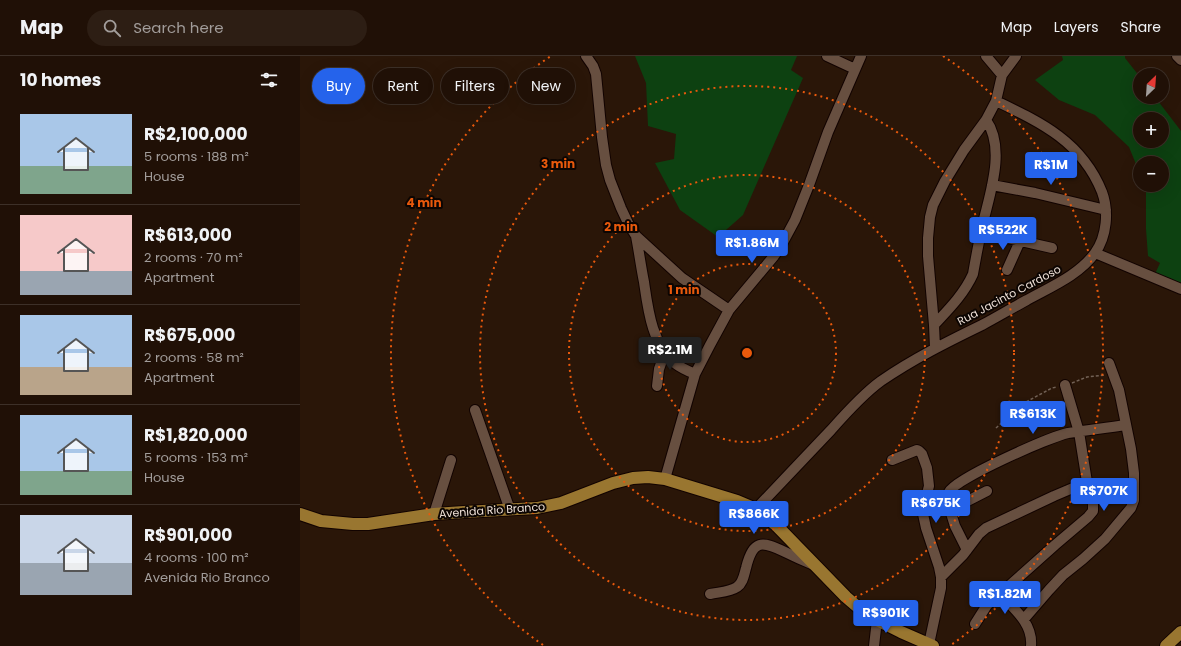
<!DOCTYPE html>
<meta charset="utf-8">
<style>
:root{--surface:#201006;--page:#2d1e14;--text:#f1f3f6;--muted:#a29d9b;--line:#3d3028;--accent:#2563eb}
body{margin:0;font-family:Poppins,sans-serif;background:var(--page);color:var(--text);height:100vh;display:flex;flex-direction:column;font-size:15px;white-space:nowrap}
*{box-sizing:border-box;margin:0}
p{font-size:13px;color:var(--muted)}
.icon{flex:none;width:22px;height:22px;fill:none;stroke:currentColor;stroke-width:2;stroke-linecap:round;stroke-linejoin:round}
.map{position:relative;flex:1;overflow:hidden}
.panel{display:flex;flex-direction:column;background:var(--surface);width:300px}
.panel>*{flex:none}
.guide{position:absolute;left:12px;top:12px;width:380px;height:36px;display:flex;gap:8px}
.needle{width:26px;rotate:25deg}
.tools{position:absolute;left:833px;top:12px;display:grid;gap:8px}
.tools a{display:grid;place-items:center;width:36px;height:36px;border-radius:50%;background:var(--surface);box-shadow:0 4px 16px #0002,0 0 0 1px var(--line);font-size:20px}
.price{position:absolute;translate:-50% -34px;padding:0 9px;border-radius:4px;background:var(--accent);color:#fff;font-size:13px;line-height:26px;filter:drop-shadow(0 1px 2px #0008)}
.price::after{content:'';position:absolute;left:50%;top:24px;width:12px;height:9px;margin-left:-6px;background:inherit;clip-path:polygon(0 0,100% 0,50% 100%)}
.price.on{background:#222;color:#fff}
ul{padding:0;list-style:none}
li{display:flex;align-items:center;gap:12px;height:100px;padding:0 20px}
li+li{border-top:1px solid var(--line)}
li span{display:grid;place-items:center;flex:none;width:112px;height:80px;border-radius:0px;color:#555}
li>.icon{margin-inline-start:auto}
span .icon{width:48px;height:48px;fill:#fffc;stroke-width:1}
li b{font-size:17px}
h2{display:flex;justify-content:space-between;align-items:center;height:48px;padding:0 20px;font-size:17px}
.tag{padding:0 14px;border-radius:18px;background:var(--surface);box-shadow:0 4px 16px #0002,0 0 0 1px var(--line);font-size:14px;line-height:36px}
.tag.on{background:var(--accent);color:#fff}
header{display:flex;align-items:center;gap:24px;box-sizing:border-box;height:56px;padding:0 20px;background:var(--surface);border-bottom:1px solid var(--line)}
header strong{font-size:19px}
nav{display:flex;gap:22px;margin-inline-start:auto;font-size:14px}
.search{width:280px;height:36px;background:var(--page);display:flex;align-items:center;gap:10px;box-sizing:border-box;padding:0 14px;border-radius:22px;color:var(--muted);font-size:15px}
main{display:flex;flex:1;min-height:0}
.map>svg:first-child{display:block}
</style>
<header>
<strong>Map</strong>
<div class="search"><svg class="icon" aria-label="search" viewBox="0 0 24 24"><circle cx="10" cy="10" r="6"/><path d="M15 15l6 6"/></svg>Search here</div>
<nav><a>Map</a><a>Layers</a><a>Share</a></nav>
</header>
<main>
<section class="panel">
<h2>10 homes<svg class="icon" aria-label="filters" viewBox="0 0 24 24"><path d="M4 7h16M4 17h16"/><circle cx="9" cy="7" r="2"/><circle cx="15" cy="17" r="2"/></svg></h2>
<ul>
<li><span style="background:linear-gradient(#a9c7e8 65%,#7fa58c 0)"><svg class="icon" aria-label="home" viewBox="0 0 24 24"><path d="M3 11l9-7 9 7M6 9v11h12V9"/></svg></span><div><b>R$2,100,000</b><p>5 rooms · 188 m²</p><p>House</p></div></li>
<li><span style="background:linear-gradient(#f6c9c9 70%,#9aa5b1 0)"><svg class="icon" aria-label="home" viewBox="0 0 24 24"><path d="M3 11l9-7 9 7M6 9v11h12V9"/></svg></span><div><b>R$613,000</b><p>2 rooms · 70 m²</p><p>Apartment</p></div></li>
<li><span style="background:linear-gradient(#a9c7e8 65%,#b9a48a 0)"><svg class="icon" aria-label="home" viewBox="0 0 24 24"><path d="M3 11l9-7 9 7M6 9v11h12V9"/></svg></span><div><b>R$675,000</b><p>2 rooms · 58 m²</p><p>Apartment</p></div></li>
<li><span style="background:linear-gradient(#a9c7e8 70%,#7fa58c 0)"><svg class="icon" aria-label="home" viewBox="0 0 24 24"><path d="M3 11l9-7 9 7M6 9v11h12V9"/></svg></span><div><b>R$1,820,000</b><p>5 rooms · 153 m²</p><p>House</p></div></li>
<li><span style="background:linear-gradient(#c9d6e8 60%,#9aa5b1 0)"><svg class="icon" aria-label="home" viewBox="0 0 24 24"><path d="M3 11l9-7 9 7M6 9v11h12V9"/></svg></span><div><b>R$901,000</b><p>4 rooms · 100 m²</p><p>Avenida Rio Branco</p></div></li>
</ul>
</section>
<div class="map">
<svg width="881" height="590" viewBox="0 0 881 590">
<rect width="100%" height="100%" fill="#2a1608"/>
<path fill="#0d4111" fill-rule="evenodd" d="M335,0H497L491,14L503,22L443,159L418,181L380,154L355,107L374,103L376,78L348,70L346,27Z
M762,0H825V2L840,21V41H855L881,75V229L855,218L860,207L848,200L846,173V134L844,129H862V107H840V118L829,91L795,59L759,44L735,24L763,4ZM840,63H862V85H840Z"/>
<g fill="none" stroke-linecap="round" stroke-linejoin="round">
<defs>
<path id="minor" d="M286,0L293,10L296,18L302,81L306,109L310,124L321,152L328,167L336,180L382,222L429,254
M527,0L555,13
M686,0L702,19
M877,0L881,4
M692,129L735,137L806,154
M681,176L752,192
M336,180C339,196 341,211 344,226C348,254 352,289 376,308C381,312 388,315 395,318
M795,197L881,233
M707,214L720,185
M634,269C649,253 664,238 673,218C676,201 679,184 683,167C690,137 706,92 686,64
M635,292L634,269L628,200V182L630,161L633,149L645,125L664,94L686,64L696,45
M357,330L359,313L365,296
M175,354L210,454
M592,404L617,394L619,395L622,398L627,412L629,430L625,445L623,458L626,472L639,511L641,521V532L629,588
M365,423L395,318L410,289L429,254L474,200L481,190L495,164L509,129L528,76L561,0
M456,453C481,427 506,400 531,374C546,357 563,338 581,325C613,303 647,286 682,269C697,261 712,252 727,244C750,231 778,220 795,197C807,180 809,155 802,136C782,86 742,67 696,45L702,19L716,0
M650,454C649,449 646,441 649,436C656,422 750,381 768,377C787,374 807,372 826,369
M134,458L151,404
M667,494L655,470L650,454L687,435
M641,521L663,499L679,478L686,472L754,440L787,426
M410,538C419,536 430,536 437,531C443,527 444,519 446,512C453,483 462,485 485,496C495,501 504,505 514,509
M700,538L755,489L788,461L793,455V448L787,426L779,376L765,329
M724,563L749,534L763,519L783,503L805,483L831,452L834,444V417L831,393L819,334L809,307
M675,568L687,549L700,538C714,553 733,567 731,590
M574,590L577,564"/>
<path id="major" d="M0,458L21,465L53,468H68L134,458L164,456L237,452L261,447L313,427L333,422L348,421L365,423L437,445L456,453L476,469L546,541L560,553L577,564L601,576L633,590
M866,590L881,576"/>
</defs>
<use href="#minor" stroke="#120300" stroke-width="12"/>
<use href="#major" stroke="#120300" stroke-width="14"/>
<path stroke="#726155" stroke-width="1.5" stroke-dasharray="3 2" stroke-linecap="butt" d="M772,327L787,321L805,319
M696,372L724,347L752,332L757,331"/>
<use href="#minor" stroke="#674f40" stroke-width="10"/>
<use href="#major" stroke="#997630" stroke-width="12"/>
</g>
<g fill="none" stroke="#e8590c" stroke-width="2" stroke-dasharray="2 4">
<circle cx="447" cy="297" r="89"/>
<circle cx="447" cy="297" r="178"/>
<circle cx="447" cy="297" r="267"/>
<path d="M243 589A356 356 0 0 1 251 0M643 0A356 356 0 0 1 651 589"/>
</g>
<g text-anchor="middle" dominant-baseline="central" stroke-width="4" stroke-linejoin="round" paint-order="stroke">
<g font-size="11" fill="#eee0d7" stroke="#0c0502">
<text transform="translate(709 239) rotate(-28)">Rua Jacinto Cardoso</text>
<text transform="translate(192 454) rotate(-4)">Avenida Rio Branco</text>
</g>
</g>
<circle cx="447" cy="297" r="6" fill="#e8590c" stroke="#0c0502" stroke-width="2"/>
<g font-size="12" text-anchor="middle" font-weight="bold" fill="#e8590c" stroke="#0c0502" stroke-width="4" stroke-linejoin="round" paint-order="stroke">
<text x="258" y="112">3 min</text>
<text x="124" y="151">4 min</text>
<text x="321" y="175">2 min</text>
<text x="384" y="238">1 min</text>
</g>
</svg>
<div class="tools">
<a><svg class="needle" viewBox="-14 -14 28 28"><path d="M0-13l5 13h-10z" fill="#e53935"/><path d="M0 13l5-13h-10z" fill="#a29d9b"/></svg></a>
<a>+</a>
<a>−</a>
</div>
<b class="price" style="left:751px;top:130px">R$1M</b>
<b class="price" style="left:703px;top:195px">R$522K</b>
<b class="price" style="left:452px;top:208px">R$1.86M</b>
<b class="price on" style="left:370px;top:315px">R$2.1M</b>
<b class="price" style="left:733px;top:379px">R$613K</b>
<b class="price" style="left:804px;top:456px">R$707K</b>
<b class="price" style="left:636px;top:468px">R$675K</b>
<b class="price" style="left:454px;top:479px">R$866K</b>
<b class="price" style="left:705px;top:559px">R$1.82M</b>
<b class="price" style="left:586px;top:578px">R$901K</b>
<div class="guide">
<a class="tag on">Buy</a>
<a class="tag">Rent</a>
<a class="tag">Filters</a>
<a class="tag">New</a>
</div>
</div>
</main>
